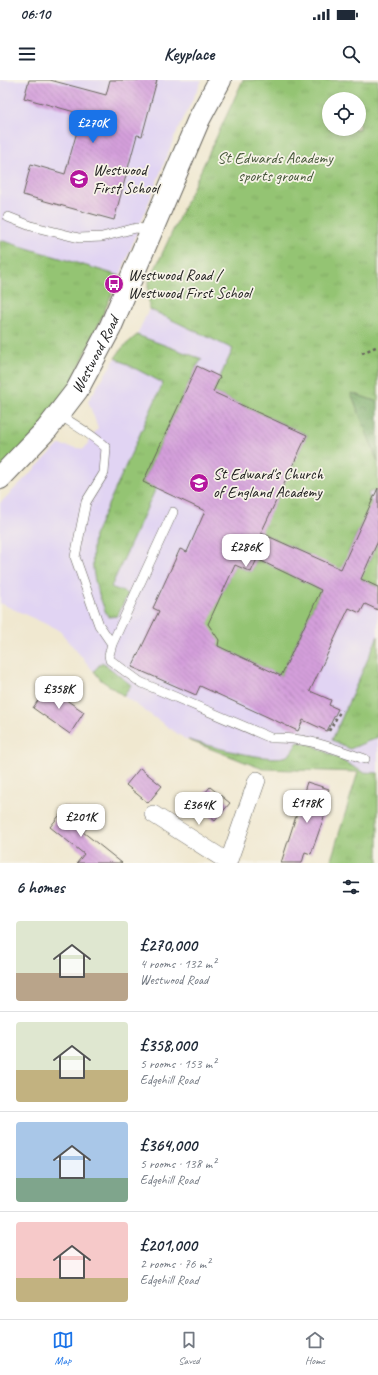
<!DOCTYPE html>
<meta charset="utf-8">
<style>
:root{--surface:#fff;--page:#f2f2f3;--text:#1f2937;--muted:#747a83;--line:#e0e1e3;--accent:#1a73e8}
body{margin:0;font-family:Caveat,sans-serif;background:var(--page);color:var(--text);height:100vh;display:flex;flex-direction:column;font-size:15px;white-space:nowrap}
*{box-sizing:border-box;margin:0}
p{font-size:13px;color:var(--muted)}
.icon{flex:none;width:22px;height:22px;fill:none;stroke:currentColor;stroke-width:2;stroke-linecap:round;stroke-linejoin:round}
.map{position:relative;height:783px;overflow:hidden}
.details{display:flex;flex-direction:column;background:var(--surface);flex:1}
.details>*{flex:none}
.buttons{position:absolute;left:322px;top:12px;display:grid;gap:8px}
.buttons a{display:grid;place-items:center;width:44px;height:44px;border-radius:50%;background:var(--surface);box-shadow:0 2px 6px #0003;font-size:20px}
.price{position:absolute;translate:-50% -34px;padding:0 9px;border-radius:8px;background:#fff;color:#222;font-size:13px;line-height:26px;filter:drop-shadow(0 1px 2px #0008)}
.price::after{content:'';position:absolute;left:50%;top:24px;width:12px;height:9px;margin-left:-6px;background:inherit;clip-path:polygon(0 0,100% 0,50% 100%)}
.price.selected{background:var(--accent);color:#fff}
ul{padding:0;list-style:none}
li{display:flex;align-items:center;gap:12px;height:100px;padding:0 16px}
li+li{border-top:1px solid var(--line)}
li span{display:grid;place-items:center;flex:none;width:112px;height:80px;border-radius:4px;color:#555}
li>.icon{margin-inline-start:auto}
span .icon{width:48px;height:48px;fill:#fffc;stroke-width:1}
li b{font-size:17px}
h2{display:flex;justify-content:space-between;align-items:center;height:48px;padding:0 16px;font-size:17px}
.status{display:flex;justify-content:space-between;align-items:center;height:28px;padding:0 20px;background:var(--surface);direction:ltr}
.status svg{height:11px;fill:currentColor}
header{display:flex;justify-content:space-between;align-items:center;height:52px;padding:0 16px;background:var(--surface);font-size:18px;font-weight:600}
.dock{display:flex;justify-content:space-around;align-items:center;height:56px;border-top:1px solid var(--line);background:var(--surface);font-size:11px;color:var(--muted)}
.dock a{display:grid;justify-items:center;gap:2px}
.dock .selected{color:var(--accent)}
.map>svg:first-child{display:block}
</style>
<div class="status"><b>06:10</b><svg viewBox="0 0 49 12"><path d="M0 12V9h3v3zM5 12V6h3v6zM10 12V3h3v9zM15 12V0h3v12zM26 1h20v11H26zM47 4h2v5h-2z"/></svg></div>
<header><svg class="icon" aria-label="menu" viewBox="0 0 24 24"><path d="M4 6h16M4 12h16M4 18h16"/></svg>Keyplace<svg class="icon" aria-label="search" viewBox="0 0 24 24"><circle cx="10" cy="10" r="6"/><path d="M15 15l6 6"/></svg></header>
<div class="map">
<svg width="378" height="783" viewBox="0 0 378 783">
<defs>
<pattern id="grass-tufts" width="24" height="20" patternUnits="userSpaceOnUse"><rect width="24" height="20" fill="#94c473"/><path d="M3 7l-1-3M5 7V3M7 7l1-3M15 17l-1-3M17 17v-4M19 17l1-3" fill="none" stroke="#7fa863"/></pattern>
<pattern id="forest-crowns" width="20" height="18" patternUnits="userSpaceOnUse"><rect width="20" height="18" fill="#77aa65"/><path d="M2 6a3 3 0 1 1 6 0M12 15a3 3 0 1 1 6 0" fill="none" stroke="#618a52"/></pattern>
<pattern id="building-back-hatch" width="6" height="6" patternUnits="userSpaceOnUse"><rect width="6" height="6" fill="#d49fdb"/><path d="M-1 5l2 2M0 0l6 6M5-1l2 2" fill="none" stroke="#b588bb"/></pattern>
</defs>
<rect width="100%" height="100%" fill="#f7f3e8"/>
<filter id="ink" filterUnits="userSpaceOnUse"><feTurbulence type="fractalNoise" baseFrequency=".025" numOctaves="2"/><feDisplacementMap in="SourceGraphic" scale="8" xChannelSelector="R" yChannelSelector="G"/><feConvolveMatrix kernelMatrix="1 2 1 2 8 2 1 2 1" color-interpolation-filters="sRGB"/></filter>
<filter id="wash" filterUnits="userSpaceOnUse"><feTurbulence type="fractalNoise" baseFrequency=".012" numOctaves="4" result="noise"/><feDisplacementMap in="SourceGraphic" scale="16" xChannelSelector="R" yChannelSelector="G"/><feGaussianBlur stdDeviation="0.9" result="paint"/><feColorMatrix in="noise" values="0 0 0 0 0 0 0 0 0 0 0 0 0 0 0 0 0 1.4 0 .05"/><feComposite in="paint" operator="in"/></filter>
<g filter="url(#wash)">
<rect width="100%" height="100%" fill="#f0e8d0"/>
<path fill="#e1d4f3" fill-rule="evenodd" d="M0,0H202L174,58L120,196L0,160Z
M243,0H378V269L341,286L378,382V783H330L358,692L263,689L185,659L101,600L59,550L0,523V423L59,365L84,369L98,348L88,321L122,268L137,255L149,229L148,204ZM329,19H359V49H329Z"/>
<path fill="url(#grass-tufts)" stroke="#587048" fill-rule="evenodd" d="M243,0H378V322L352,313L378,382V410L368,413L373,430L366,434L348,473L369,482L378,461V507L251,448L272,429L307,355L213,312L233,269L149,229L148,204ZM329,19H359V49H329Z
M0,160L120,196L58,334L0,398Z
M137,255L202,279L197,286L143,402L156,408L111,507L128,514L117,536L109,537L106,533C94,503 90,489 94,456L163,303L115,278L122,268Z
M378,556V657L350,669L332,660Z
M102,582L131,605L124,616L101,600L94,591Z
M188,660C207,665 274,685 289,675C292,672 295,666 298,662L313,665L363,692L378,693V783H330L358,692L263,689Z"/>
<path fill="url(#forest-crowns)" stroke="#4a6340" d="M351,313L378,322V382Z"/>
<path fill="#94c473" stroke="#587048" d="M257,479L321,510L281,596L218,566L205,548L235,485L251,492Z"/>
<g id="blocks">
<path fill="url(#building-back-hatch)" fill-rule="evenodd" d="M29,0H50L106,15L110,0H157L142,56L137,55L114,140L23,115L31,84L65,94L82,34L24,18Z
M197,286L220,297L213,312L307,355L261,453L341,489L378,408V461L361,499L378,507V530L365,524L360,533L349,528L310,611L331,620L329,625L338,629L327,651L303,640L298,651L200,606L196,615L132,587L159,531L153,528L180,469L187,472L205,431L143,402ZM257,479L321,510L281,596L218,566L219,560L208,544L235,485L251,492Z
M47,607L84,632L70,654L33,628Z
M140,688L162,706L148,723L126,705Z
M307,702L329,709L325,719L329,721L323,740L311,774L305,772L302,783H281Z
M210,707L230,723L215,741L195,725Z
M67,726L90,744L83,752L122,783H77L84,774L50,747Z"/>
</g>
</g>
<g filter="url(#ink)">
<use href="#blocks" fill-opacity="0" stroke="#66635b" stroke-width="1"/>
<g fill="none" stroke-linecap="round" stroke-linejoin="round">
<defs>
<path id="lane" d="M8,137L31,146L79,158L102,157L136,148L151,150
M58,334C73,344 95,356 106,368L104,393L86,422L75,477L99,545L112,564L173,432
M112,564L109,575L110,580L140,602L271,658C308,657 331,668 365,679"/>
<path id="street" d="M153,734L228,782
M228,783L257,700"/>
<g id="secondary">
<path id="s1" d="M0,398L47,349L77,310L110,248L199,39L220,0"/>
</g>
</defs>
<use href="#lane" stroke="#66635b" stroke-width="10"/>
<use href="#street" stroke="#66635b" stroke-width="18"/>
<use href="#secondary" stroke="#66635b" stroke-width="24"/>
<path stroke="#66635b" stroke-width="2.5" stroke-dasharray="3 3" stroke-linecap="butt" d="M362,273L378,266
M329,651L341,630"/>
<use href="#lane" stroke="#fff" stroke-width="9"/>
<use href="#street" stroke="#fff" stroke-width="17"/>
<use href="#secondary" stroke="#fff" stroke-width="22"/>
</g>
</g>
<defs>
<symbol id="school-disc" viewBox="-11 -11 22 22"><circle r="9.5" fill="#b5179e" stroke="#f7f3e8"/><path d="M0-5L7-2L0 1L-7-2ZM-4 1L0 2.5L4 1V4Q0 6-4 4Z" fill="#fff"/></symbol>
<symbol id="bus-disc" viewBox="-11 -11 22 22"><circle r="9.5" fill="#b5179e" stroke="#f7f3e8"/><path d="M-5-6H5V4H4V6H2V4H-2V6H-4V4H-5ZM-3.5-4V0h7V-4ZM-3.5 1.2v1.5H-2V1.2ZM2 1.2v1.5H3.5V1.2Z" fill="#fff"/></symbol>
</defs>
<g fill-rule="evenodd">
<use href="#school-disc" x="68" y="88" width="22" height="22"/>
<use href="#bus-disc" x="103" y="193" width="22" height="22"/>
<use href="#school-disc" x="188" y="392" width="22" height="22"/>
</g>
<g text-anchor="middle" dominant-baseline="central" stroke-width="3.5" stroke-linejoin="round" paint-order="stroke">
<g font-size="16" fill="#46573a" stroke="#f7f3e8">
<text x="275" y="78">St Edwards Academy<tspan x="275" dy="18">sports ground</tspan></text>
</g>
<g font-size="16" fill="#1c1c1c" stroke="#f7f3e8" text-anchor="start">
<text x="93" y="90">Westwood<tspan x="93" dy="18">First School</tspan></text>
<text x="128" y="195">Westwood Road /<tspan x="128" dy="18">Westwood First School</tspan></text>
<text x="213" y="394">St Edward's Church<tspan x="213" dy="18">of England Academy</tspan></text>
</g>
<g font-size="16" fill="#1c1c1c" stroke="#f7f3e8">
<text stroke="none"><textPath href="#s1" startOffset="157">Westwood Road</textPath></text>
</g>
</g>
</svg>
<div class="buttons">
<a><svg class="icon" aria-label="locate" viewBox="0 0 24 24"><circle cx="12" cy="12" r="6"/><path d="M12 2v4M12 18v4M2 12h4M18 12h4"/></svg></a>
</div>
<b class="price selected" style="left:93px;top:64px">£270K</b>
<b class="price" style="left:246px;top:488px">£286K</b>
<b class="price" style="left:59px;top:630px">£358K</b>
<b class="price" style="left:307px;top:744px">£178K</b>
<b class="price" style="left:199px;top:746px">£364K</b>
<b class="price" style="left:81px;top:758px">£201K</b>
</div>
<section class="details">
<h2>6 homes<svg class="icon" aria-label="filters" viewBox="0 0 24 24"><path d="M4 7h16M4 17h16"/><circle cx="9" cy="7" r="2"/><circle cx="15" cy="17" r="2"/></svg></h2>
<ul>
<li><span style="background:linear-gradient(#dfe7d0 65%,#b9a48a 0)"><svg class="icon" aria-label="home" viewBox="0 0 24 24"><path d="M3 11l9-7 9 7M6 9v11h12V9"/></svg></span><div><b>£270,000</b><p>4 rooms · 132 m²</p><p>Westwood Road</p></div></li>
<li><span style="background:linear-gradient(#dfe7d0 60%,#c2b280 0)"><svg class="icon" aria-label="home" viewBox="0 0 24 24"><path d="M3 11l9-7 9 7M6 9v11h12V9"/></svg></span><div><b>£358,000</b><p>5 rooms · 153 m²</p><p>Edgehill Road</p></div></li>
<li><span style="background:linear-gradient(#a9c7e8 70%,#7fa58c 0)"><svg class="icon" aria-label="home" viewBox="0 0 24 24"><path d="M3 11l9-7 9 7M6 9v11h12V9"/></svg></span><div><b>£364,000</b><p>5 rooms · 138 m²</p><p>Edgehill Road</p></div></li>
<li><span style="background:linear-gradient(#f6c9c9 70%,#c2b280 0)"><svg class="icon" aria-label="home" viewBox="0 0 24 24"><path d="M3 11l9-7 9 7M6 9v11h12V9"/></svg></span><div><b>£201,000</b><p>2 rooms · 76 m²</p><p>Edgehill Road</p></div></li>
</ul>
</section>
<nav class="dock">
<a class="selected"><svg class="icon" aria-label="map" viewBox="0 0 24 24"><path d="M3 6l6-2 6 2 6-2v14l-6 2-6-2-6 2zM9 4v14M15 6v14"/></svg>Map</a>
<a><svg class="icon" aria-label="saved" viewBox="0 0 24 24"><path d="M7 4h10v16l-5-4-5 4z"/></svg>Saved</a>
<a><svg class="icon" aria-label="home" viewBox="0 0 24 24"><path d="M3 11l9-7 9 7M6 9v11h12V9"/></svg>Home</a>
</nav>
